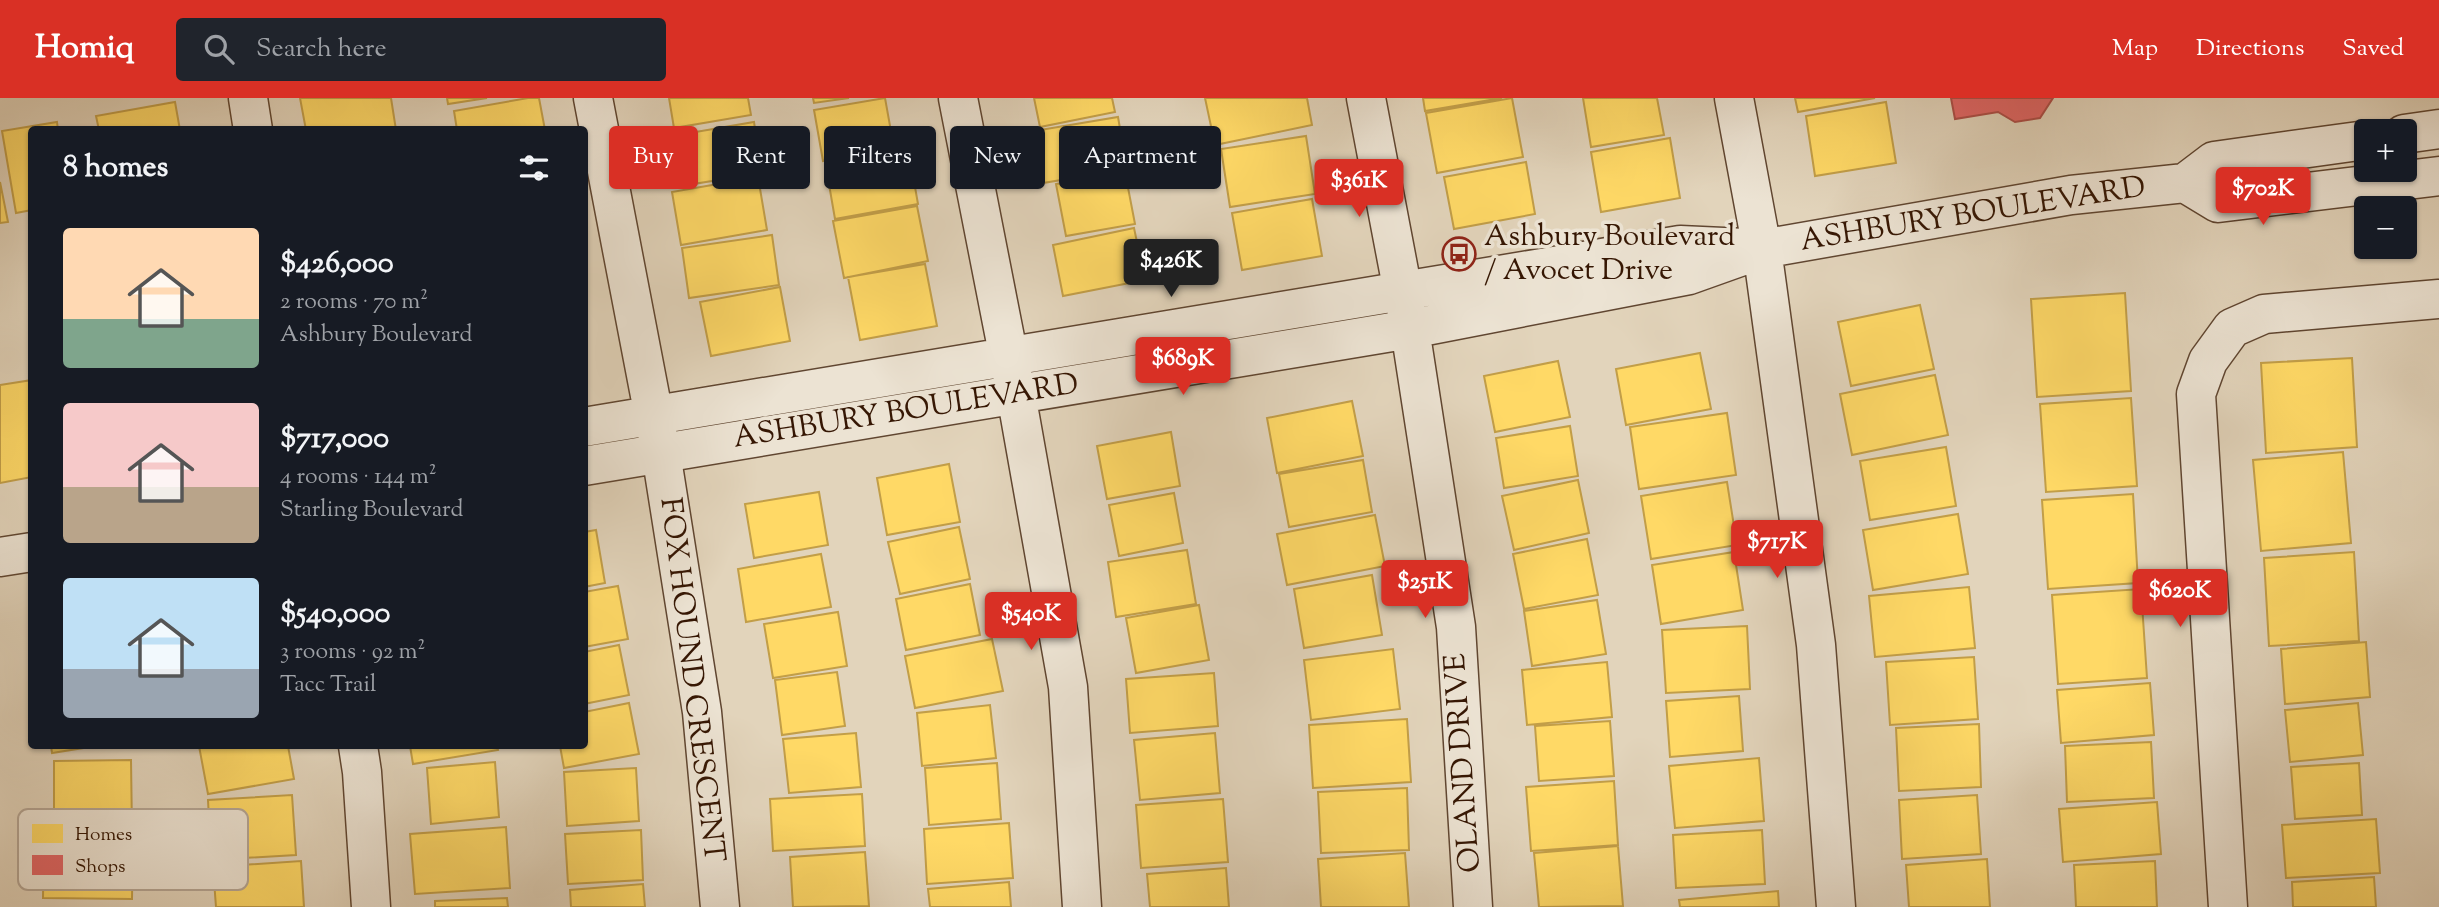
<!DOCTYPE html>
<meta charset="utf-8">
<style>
:root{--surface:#171b24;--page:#20242c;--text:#f1f3f6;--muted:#9ea1a6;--accent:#d93025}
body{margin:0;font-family:"Sorts Mill Goudy",serif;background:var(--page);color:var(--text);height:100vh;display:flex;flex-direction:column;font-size:26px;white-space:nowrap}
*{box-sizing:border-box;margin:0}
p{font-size:23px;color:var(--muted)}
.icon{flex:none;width:38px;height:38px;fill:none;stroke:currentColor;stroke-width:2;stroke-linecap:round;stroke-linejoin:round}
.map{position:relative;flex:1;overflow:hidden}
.panel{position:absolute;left:28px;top:28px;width:560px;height:623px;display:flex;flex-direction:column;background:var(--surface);border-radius:7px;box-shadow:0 2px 5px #0004}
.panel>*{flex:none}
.hud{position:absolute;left:609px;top:28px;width:665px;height:63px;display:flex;gap:14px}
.tools{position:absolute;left:2354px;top:21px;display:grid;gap:14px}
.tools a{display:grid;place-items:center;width:63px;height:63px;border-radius:7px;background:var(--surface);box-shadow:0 2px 5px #0004;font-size:35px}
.price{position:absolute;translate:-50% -60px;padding:0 16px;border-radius:7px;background:var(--accent);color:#fff;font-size:23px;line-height:46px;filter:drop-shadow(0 2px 4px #0008)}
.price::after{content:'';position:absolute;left:50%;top:42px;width:21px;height:16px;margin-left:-10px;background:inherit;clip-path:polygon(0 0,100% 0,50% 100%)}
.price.active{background:#222;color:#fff}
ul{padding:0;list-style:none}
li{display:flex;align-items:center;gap:21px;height:175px;padding:0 35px}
li span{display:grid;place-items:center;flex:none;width:196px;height:140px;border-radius:7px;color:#555}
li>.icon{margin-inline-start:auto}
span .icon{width:84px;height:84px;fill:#fffc;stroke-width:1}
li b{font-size:30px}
h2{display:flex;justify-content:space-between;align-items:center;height:84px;padding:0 35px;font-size:30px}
.chip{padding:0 24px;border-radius:7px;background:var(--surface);box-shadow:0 2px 5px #0004;font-size:24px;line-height:63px}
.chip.active{background:var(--accent);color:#fff}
header{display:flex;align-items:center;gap:42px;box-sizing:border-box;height:98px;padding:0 35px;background:var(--accent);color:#fff}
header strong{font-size:33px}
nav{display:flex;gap:38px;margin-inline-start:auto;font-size:24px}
.search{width:490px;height:63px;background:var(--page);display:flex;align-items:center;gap:18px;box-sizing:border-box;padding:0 24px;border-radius:7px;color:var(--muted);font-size:26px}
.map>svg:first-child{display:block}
</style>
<header>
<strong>Homiq</strong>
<div class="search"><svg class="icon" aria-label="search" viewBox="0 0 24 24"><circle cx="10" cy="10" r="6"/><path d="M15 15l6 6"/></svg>Search here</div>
<nav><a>Map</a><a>Directions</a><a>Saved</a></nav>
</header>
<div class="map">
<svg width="2439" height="809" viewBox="0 0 2439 809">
<rect width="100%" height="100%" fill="#e2d4bb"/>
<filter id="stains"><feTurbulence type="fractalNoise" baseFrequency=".00286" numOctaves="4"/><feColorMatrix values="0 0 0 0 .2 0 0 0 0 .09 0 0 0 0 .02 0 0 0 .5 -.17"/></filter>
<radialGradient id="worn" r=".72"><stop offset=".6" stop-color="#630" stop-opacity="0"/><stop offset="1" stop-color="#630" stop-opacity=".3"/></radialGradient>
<path fill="#ffd966" stroke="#c29e48" stroke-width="2" d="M300,0H391L396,32H306Z
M447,0H487L448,6Z
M528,0H539L545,32H457L454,13Z
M669,0H748L751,17L674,30Z
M813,0H849L814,5Z
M885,0L894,50L823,63L814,12Z
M1034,0H1112L1115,14L1040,29Z
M1205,0H1307L1312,27L1215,47Z
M1423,0H1502L1425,13Z
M1512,0L1523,59L1437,75L1426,15Z
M1583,0H1657L1664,37L1591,49Z
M1795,0H1875L1798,14Z
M175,4L180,32H99L96,18Z
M1886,4L1896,65L1815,78L1806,18Z
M1118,19L1127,71L1037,86L1028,34Z
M57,24L58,32H32V112L16,115L2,33Z
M754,24L762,75L687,87L678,37Z
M1306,38L1315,96L1230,109L1221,51Z
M1670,40L1680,100L1601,114L1591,54Z
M909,55L918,106L835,121L826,69Z
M1526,64L1535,116L1454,131L1444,79Z
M1125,74L1135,126L1066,138L1056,86Z
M758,79L767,132L681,147L672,94Z
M0,84L8,124L0,125Z
M1312,101L1322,158L1242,172L1232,115Z
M917,108L928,163L844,180L833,123Z
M1134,130L1145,182L1063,198L1053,147Z
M772,137L779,187L689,200L682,150Z
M925,166L937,228L860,242L848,179Z
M780,189L790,243L711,258L700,204Z
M2125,195L2131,293L2037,299L2031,201Z
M1920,207L1934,271L1851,288L1838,224Z
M1700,255L1711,311L1626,327L1616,271Z
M2352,260L2357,349L2266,355L2261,265Z
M1558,263L1570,319L1495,334L1484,278Z
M1935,277L1948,337L1852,357L1840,296Z
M32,282V379L0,385V287Z
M2131,300L2137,388L2046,394L2040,306Z
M1352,303L1363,358L1277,375L1267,320Z
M1727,315L1736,377L1639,391L1630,329Z
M1570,328L1578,378L1504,390L1496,340Z
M1171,334L1180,388L1107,401L1097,348Z
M1946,349L1956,408L1870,422L1860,363Z
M2343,354L2351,445L2261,453L2253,362Z
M1363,362L1372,414L1289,429L1279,376Z
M949,366L960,424L887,437L877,380Z
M1578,382L1589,435L1514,452L1502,398Z
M1727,384L1737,447L1651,461L1641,398Z
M819,394L828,447L754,460L745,406Z
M1174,395L1183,445L1119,458L1109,407Z
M2133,396L2138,485L2048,491L2042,402Z
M1958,416L1968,476L1873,492L1863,432Z
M1375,417L1385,468L1287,487L1277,436Z
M959,429L970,481L900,496L888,444Z
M596,432L605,485L584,489V434Z
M1587,441L1598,497L1524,511L1513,456Z
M1187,452L1196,506L1116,519L1108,464Z
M1734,454L1743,512L1661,526L1652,467Z
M2354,454L2359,543L2269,548L2264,460Z
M821,456L831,509L746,524L738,471Z
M1372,477L1382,537L1304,550L1294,491Z
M970,486L980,537L906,552L896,501Z
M618,488L628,541L584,549V494Z
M1969,489L1975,550L1875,559L1869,498Z
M2141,491L2147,580L2058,586L2052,497Z
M1597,502L1606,556L1532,568L1524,513Z
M1199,507L1209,562L1136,575L1126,520Z
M838,514L847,568L773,580L764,526Z
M1747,528L1750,591L1666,595L1662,532Z
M992,541L1003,593L915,610L905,558Z
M2366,544L2370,599L2285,606L2281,551Z
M619,547L629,597L584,606V554Z
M1393,551L1400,611L1311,622L1304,562Z
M1974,559L1978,621L1890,627L1886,564Z
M1607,564L1612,619L1527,627L1522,572Z
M837,574L845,628L782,637L775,582Z
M1214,575L1218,628L1130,635L1126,581Z
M2150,585L2154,637L2061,645L2057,592Z
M1739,598L1743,653L1670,659L1666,603Z
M629,605L639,656L564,670L560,648H584V614Z
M2358,605L2363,657L2290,664L2285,612Z
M990,607L996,660L922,668L917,615Z
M1407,621L1411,684L1313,690L1309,627Z
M1610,623L1614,678L1539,683L1535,628Z
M1979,626L1981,689L1899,693L1896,630Z
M856,635L861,689L789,695L783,641Z
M1215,635L1220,695L1140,702L1134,642Z
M2151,644L2154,700L2067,704L2065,648Z
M51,648H96L52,655Z
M199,648H288L294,681L208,696Z
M410,648H497L498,652L413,666Z
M1759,660L1764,723L1675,730L1669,668Z
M131,662L132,733H54V663Z
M495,664L499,719L431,726L427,670Z
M997,665L1001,721L929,727L925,670Z
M2359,665L2362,717L2295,721L2291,669Z
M636,670L639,723L567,728L564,674Z
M1614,683L1618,747L1531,753L1526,689Z
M1407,690L1409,752L1321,755L1318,694Z
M862,696L865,748L773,753L770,701Z
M292,697L296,757L211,762L208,702Z
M1977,697L1981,756L1902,761L1899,702Z
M1223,701L1228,764L1141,770L1136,707Z
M2157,704L2161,756L2063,764L2059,711Z
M2376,721L2380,775L2286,780L2282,727Z
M1009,725L1013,780L927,786L924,731Z
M506,729L510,790L415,796L410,736Z
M641,732L643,782L568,786L565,736Z
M1762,732L1765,786L1676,790L1673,737Z
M44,738L133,739L132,801L43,800Z
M1618,748L1623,808L1539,809L1534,755Z
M865,754L869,808L793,809L790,759Z
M1405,755L1409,809H1321L1318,761Z
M1987,761L1990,809H1909L1906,767Z
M301,763L304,809H216L213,769Z
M2155,763L2157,809H2076L2074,767Z
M1226,770L1229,809H1150L1147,776Z
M2374,779L2376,809H2293L2292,784Z
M1009,784L1011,809H930L928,791Z
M643,786L645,809H571L570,792Z
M1778,793L1779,809H1680L1679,802Z
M507,800L508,809H435V803Z"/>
<path fill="#e06666" stroke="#ad4e48" stroke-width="2" d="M1951,0H2053L2040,20L2015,24L1998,14L1955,21Z"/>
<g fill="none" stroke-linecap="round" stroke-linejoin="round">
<defs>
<path id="minor" d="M248,0L253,32
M593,0L661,355L702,614L720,809
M958,0L1016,296L1068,589L1082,809
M1366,0L1410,231L1456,529L1473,809
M1734,0L1762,151L1816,547L1836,809
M2404,36L2439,31
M2185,85L2218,105L2439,78
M584,329L1680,147L1745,150
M584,368L1410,231L1689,177L1762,151L2071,97L2185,85L2214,63L2366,42
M0,459L32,454
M358,648L362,674L371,809
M2228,809L2196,296L2208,263L2232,230L2264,216L2439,201"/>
</defs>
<use href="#minor" stroke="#604631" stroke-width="41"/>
<use href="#minor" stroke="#ece3d3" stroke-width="38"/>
</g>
<defs>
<symbol id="bus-ring" viewBox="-11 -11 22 22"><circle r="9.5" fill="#ece3d3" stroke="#8f2418" stroke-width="1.5"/><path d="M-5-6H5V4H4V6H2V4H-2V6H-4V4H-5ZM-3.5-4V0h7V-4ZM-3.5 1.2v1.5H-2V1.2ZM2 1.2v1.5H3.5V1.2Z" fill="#8f2418"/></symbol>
</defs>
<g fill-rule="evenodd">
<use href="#bus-ring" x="1440" y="137" width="38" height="38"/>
</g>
<g text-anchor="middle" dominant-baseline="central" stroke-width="7" stroke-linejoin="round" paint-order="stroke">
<g font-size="30" fill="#351603" stroke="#ece3d3">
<text transform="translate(1973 117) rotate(-9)">ASHBURY BOULEVARD</text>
<text transform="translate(906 314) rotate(-9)">ASHBURY BOULEVARD</text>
<text transform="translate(691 582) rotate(83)">FOX HOUND CRESCENT</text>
<text transform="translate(1464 665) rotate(-94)">OLAND DRIVE</text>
</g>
<g font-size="30" fill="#351603" stroke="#ece3d3" text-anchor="start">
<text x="1484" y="139">Ashbury Boulevard<tspan x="1484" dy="34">/ Avocet Drive</tspan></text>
</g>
</g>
<rect x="18" y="711" width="230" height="81" rx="10" fill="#ece3d3" stroke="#b5a695" stroke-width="2"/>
<rect x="32" y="726" width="31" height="19" fill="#ffd966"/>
<rect x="32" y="757" width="31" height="20" fill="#e06666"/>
<g font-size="19" fill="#351603">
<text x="75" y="742">Homes</text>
<text x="75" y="774">Shops</text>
</g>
<rect width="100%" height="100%" filter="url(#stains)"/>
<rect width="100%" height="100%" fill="url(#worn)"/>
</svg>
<div class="tools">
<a>+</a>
<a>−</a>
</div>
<b class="price" style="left:1359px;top:121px">$361K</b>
<b class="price" style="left:2263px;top:129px">$702K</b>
<b class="price active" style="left:1171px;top:201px">$426K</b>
<b class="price" style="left:1183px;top:299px">$689K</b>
<b class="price" style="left:1777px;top:482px">$717K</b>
<b class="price" style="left:1425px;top:522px">$251K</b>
<b class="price" style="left:2180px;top:531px">$620K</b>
<b class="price" style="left:1031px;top:554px">$540K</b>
<div class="hud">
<a class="chip active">Buy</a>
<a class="chip">Rent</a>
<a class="chip">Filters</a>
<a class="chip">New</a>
<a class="chip">Apartment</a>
</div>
<section class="panel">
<h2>8 homes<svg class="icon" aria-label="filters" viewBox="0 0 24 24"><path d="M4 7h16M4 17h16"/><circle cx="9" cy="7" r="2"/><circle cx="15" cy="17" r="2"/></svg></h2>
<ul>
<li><span style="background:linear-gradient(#ffd9b3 65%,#7fa58c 0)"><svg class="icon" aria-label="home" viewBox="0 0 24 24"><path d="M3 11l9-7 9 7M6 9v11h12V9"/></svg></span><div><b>$426,000</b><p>2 rooms · 70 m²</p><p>Ashbury Boulevard</p></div></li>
<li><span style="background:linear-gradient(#f6c9c9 60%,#b9a48a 0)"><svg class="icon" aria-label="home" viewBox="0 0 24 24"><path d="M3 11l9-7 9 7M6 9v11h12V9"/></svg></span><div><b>$717,000</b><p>4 rooms · 144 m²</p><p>Starling Boulevard</p></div></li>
<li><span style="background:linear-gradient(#bfe0f5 65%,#9aa5b1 0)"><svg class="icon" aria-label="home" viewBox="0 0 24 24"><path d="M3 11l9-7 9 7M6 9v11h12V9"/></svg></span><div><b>$540,000</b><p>3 rooms · 92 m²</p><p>Tacc Trail</p></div></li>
</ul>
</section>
</div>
